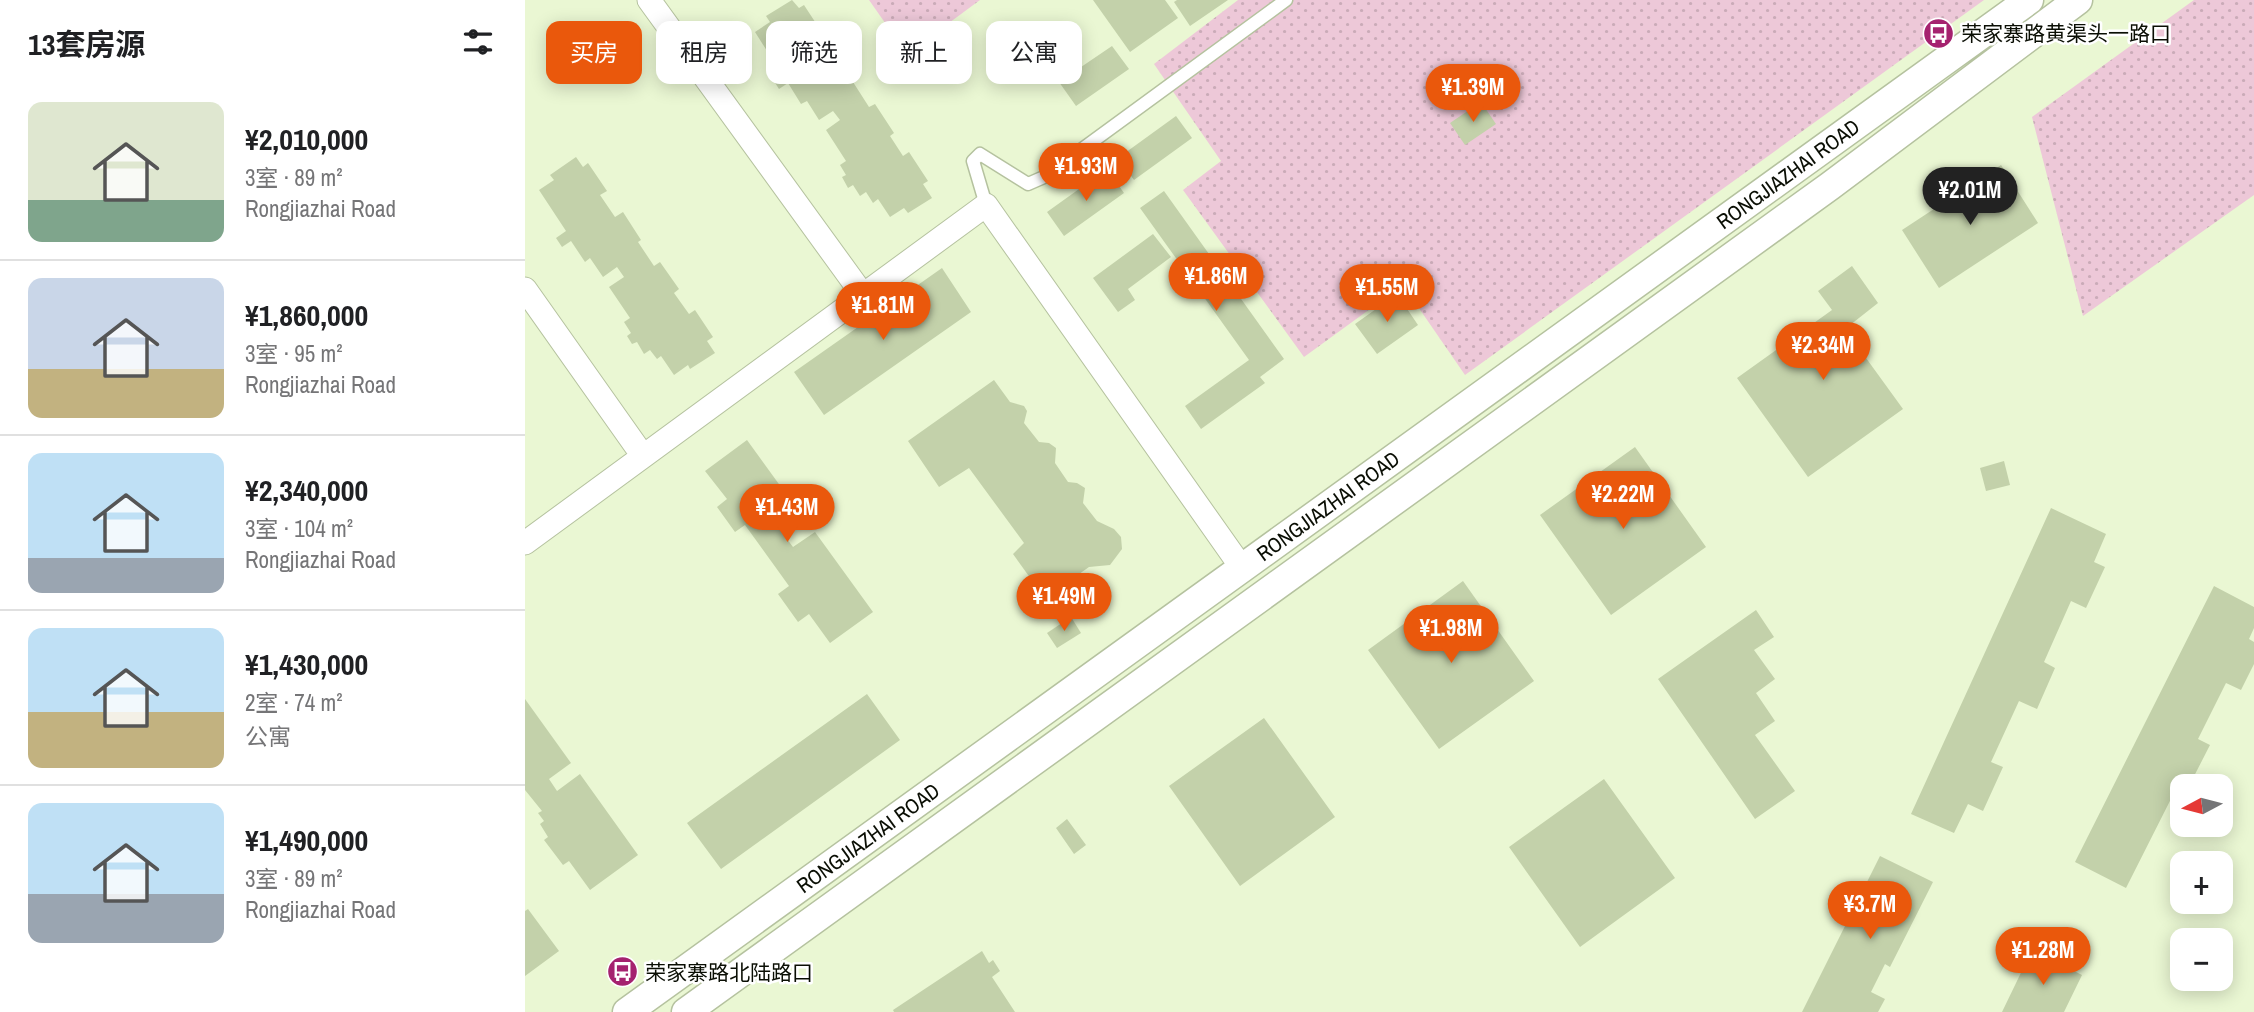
<!DOCTYPE html>
<html lang="zh">
<meta charset="utf-8">
<style>
:root{--surface:#fff;--page:#f2f2f2;--text:#202124;--muted:#757577;--line:#e0e0e0;--accent:#ea580c}
body{margin:0;font-family:"Archivo Narrow","Noto Sans SC",sans-serif;background:var(--page);color:var(--text);height:100vh;display:flex;flex-direction:column;font-size:26px;white-space:nowrap}
*{box-sizing:border-box;margin:0}
p{font-size:23px;color:var(--muted)}
.icon{flex:none;width:38px;height:38px;fill:none;stroke:currentColor;stroke-width:2;stroke-linecap:round;stroke-linejoin:round}
.map{position:relative;flex:1;overflow:hidden}
.panel{display:flex;flex-direction:column;background:var(--surface);width:525px}
.panel>*{flex:none}
.top-card{position:absolute;left:21px;top:21px;width:665px;height:63px;display:flex;gap:14px}
.needle{width:46px;rotate:263deg}
.tools{position:absolute;left:1645px;top:774px;display:grid;gap:14px}
.tools a{display:grid;place-items:center;width:63px;height:63px;border-radius:14px;background:var(--surface);box-shadow:0 4px 18px #0003;font-size:35px}
.price{position:absolute;translate:-50% -60px;padding:0 16px;border-radius:24px;background:var(--accent);color:#fff;font-size:23px;line-height:46px;filter:drop-shadow(0 2px 4px #0008)}
.price::after{content:'';position:absolute;left:50%;top:42px;width:21px;height:16px;margin-left:-10px;background:inherit;clip-path:polygon(0 0,100% 0,50% 100%)}
.price.active{background:#222;color:#fff}
ul{padding:0;list-style:none}
li{display:flex;align-items:center;gap:21px;height:175px;padding:0 28px}
li+li{border-top:2px solid var(--line)}
li span{display:grid;place-items:center;flex:none;width:196px;height:140px;border-radius:14px;color:#555}
li>.icon{margin-inline-start:auto}
span .icon{width:84px;height:84px;fill:#fffc;stroke-width:1}
li b{font-size:30px}
h2{display:flex;justify-content:space-between;align-items:center;height:84px;padding:0 28px;font-size:30px}
.tag{padding:0 24px;border-radius:14px;background:var(--surface);box-shadow:0 4px 18px #0003;font-size:24px;line-height:63px}
.tag.active{background:var(--accent);color:#fff}
main{display:flex;flex:1;min-height:0}
.map>svg:first-child{display:block}
</style>
<main>
<section class="panel">
<h2>13套房源<svg class="icon" aria-label="filters" viewBox="0 0 24 24"><path d="M4 7h16M4 17h16"/><circle cx="9" cy="7" r="2"/><circle cx="15" cy="17" r="2"/></svg></h2>
<ul>
<li><span style="background:linear-gradient(#dfe7d0 70%,#7fa58c 0)"><svg class="icon" aria-label="home" viewBox="0 0 24 24"><path d="M3 11l9-7 9 7M6 9v11h12V9"/></svg></span><div><b>¥2,010,000</b><p>3室 · 89 m²</p><p>Rongjiazhai Road</p></div></li>
<li><span style="background:linear-gradient(#c9d6e8 65%,#c2b280 0)"><svg class="icon" aria-label="home" viewBox="0 0 24 24"><path d="M3 11l9-7 9 7M6 9v11h12V9"/></svg></span><div><b>¥1,860,000</b><p>3室 · 95 m²</p><p>Rongjiazhai Road</p></div></li>
<li><span style="background:linear-gradient(#bfe0f5 75%,#9aa5b1 0)"><svg class="icon" aria-label="home" viewBox="0 0 24 24"><path d="M3 11l9-7 9 7M6 9v11h12V9"/></svg></span><div><b>¥2,340,000</b><p>3室 · 104 m²</p><p>Rongjiazhai Road</p></div></li>
<li><span style="background:linear-gradient(#bfe0f5 60%,#c2b280 0)"><svg class="icon" aria-label="home" viewBox="0 0 24 24"><path d="M3 11l9-7 9 7M6 9v11h12V9"/></svg></span><div><b>¥1,430,000</b><p>2室 · 74 m²</p><p>公寓</p></div></li>
<li><span style="background:linear-gradient(#bfe0f5 65%,#9aa5b1 0)"><svg class="icon" aria-label="home" viewBox="0 0 24 24"><path d="M3 11l9-7 9 7M6 9v11h12V9"/></svg></span><div><b>¥1,490,000</b><p>3室 · 89 m²</p><p>Rongjiazhai Road</p></div></li>
</ul>
</section>
<div class="map">
<svg width="1729" height="1012" viewBox="0 0 1729 1012">
<defs>
<pattern id="grass-dots" width="8" height="8" patternUnits="userSpaceOnUse" patternTransform="scale(1.75)"><rect width="8" height="8" fill="#edc8d8"/><path d="M2 2h.1M6 6h.1" fill="none" stroke="#caabb8" stroke-width="1.8" stroke-linecap="round"/></pattern>
</defs>
<rect width="100%" height="100%" fill="#eaf7d3"/>
<path fill="url(#grass-dots)" d="M344,0H455L382,54Z
M713,0H1459L940,375L878,285L779,357L658,190L696,161L629,64Z
M1669,0H1729V195L1558,316L1507,117Z"/>
<path fill="#c3d1aa" d="M267,0L274,8L279,5L298,34L294,36L308,58L314,54L331,81L328,82L344,107L350,104L369,133L365,136L378,156L384,152L403,181L398,184L407,198L383,213L379,208L365,217L353,199L348,203L341,192L335,196L328,185L323,188L317,177L321,175L315,165L321,161L301,130L315,120L308,111L294,120L282,101L276,104L263,83L254,89L247,78L256,73L230,32L245,22L241,16Z
M568,0H640L653,18L605,52Z
M652,0H703L665,26L649,2Z
M587,46L604,69L551,106L534,82Z
M956,102L971,124L940,145L925,123Z
M651,116L667,138L609,180L593,158Z
M51,157L58,167L63,163L82,191L75,195L90,217L98,212L116,240L113,242L129,266L135,262L154,289L149,293L164,314L170,310L188,337L182,341L190,353L165,369L163,365L149,375L136,356L132,359L125,350L119,354L112,342L107,344L102,336L106,333L99,322L105,318L84,287L99,277L92,267L78,277L65,258L60,262L46,241L37,247L31,238L41,231L14,190L29,180L25,175Z
M1476,165L1513,223L1414,288L1377,230Z
M582,169L599,193L539,236L522,212Z
M639,191L759,359L735,377L740,383L676,429L660,406L724,360L615,208Z
M628,234L646,257L603,289L610,300L593,312L568,278Z
M1327,266L1353,303L1320,329L1378,409L1283,477L1212,378L1307,310L1293,291Z
M417,268L446,312L299,415L269,372Z
M872,294L893,325L852,354L830,324Z
M469,380L485,402L499,406L502,411L499,423L514,442L524,443L531,448L530,463L543,482L552,483L560,488L558,503L572,521L589,529L596,537L597,549L585,565L564,567L533,589L531,598L527,600H521L488,554L499,543L444,468L414,487L383,441Z
M222,440L280,520L259,535L268,547L290,532L348,612L305,643L284,614L273,622L253,594L264,586L220,525L210,532L192,507L202,499L180,471Z
M1110,447L1181,547L1086,615L1015,515Z
M1479,461L1485,485L1461,491L1455,468Z
M1526,508L1581,534L1569,562L1580,567L1561,608L1546,601L1519,662L1530,668L1512,709L1494,701L1466,762L1478,767L1458,811L1443,804L1429,833L1386,814Z
M938,581L1009,681L914,749L843,650Z
M1689,586L1729,607V628L1724,639L1729,642V664L1716,690L1701,683L1673,739L1685,745L1664,786L1653,785L1601,888L1550,862Z
M1231,610L1249,637L1229,650L1250,679L1231,693L1250,721L1230,735L1270,791L1230,819L1133,679Z
M546,617L556,633L532,648L522,633Z
M342,694L375,740L196,869L162,823Z
M0,699L46,763L24,779L32,791L55,774L113,855L65,890L44,861L38,865L19,840L23,837L15,824L19,821L13,813L17,811L0,790Z
M739,718L810,817L715,886L644,786Z
M1079,779L1150,878L1055,947L984,847Z
M542,819L561,845L549,854L531,828Z
M1355,856L1408,882L1365,967L1360,964L1346,992L1360,999L1353,1012H1277Z
M3,909L34,951L0,976V911Z
M1507,950L1557,975L1539,1012H1477Z
M457,951L464,963L468,960L475,971L467,977L490,1012H369L368,1010Z"/>
<g fill="none" stroke-linecap="round" stroke-linejoin="round">
<defs>
<path id="service" d="M461,205L448,161L455,154L503,184L519,177L761,0"/>
<path id="minor" d="M124,0L338,295
M0,289L118,456
M0,543L461,205L717,568"/>
<path id="tertiary" d="M102,1012L1504,0
M161,1012L1305,186L1553,0"/>
</defs>
<use href="#service" stroke="#b5c29f" stroke-width="15"/>
<use href="#minor" stroke="#b5c29f" stroke-width="25"/>
<use href="#tertiary" stroke="#b5c29f" stroke-width="31"/>
<use href="#service" stroke="#fff" stroke-width="12"/>
<use href="#minor" stroke="#fff" stroke-width="23"/>
<use href="#tertiary" stroke="#fff" stroke-width="28"/>
</g>
<defs>
<symbol id="bus-disc" viewBox="-11 -11 22 22"><circle r="9.5" fill="#a5226f" stroke="#fff"/><path d="M-5-6H5V4H4V6H2V4H-2V6H-4V4H-5ZM-3.5-4V0h7V-4ZM-3.5 1.2v1.5H-2V1.2ZM2 1.2v1.5H3.5V1.2Z" fill="#fff"/></symbol>
</defs>
<g fill-rule="evenodd">
<use href="#bus-disc" x="1396" y="16" width="35" height="35"/>
<use href="#bus-disc" x="80" y="954" width="35" height="35"/>
</g>
<g text-anchor="middle" dominant-baseline="central" stroke-width="5" stroke-linejoin="round" paint-order="stroke">
<g font-size="21" fill="#0a0e04" stroke="#fff" text-anchor="start">
<text x="1436" y="33">荣家寨路黄渠头一路口</text>
<text x="120" y="972">荣家寨路北陆路口</text>
</g>
<g font-size="21" fill="#0a0e04" stroke="#fff">
<text transform="translate(1263 174) rotate(-36)">RONGJIAZHAI ROAD</text>
<text transform="translate(803 506) rotate(-36)">RONGJIAZHAI ROAD</text>
<text transform="translate(343 838) rotate(-36)">RONGJIAZHAI ROAD</text>
</g>
</g>
</svg>
<div class="tools">
<a><svg class="needle" viewBox="-14 -14 28 28"><path d="M0-13l5 13h-10z" fill="#e53935"/><path d="M0 13l5-13h-10z" fill="#757577"/></svg></a>
<a>+</a>
<a>−</a>
</div>
<b class="price" style="left:948px;top:124px">¥1.39M</b>
<b class="price" style="left:561px;top:203px">¥1.93M</b>
<b class="price active" style="left:1445px;top:227px">¥2.01M</b>
<b class="price" style="left:691px;top:313px">¥1.86M</b>
<b class="price" style="left:862px;top:324px">¥1.55M</b>
<b class="price" style="left:358px;top:342px">¥1.81M</b>
<b class="price" style="left:1298px;top:382px">¥2.34M</b>
<b class="price" style="left:1098px;top:531px">¥2.22M</b>
<b class="price" style="left:262px;top:544px">¥1.43M</b>
<b class="price" style="left:539px;top:633px">¥1.49M</b>
<b class="price" style="left:926px;top:665px">¥1.98M</b>
<b class="price" style="left:1345px;top:941px">¥3.7M</b>
<b class="price" style="left:1518px;top:987px">¥1.28M</b>
<div class="top-card">
<a class="tag active">买房</a>
<a class="tag">租房</a>
<a class="tag">筛选</a>
<a class="tag">新上</a>
<a class="tag">公寓</a>
</div>
</div>
</main>
